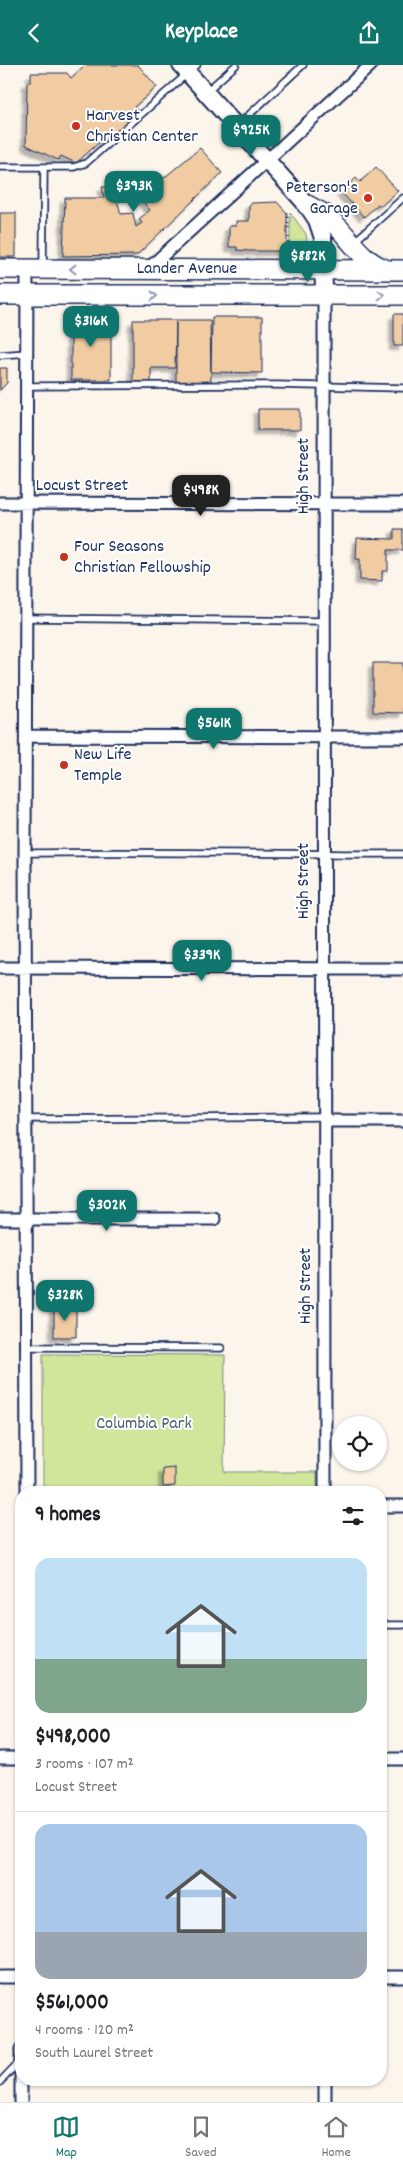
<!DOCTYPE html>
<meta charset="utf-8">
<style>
:root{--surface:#fff;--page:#f2f2f2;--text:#202124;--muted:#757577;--line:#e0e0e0;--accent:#0f766e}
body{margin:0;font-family:Dekko,sans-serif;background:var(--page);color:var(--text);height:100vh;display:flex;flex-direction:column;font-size:19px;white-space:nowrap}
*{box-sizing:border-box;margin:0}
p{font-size:16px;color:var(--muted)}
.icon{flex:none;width:28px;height:28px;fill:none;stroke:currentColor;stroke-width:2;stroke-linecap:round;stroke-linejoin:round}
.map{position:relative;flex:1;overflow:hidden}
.details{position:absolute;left:15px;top:1421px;width:372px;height:600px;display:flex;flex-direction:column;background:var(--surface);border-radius:20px;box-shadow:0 1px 4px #0004}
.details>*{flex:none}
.fabs{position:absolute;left:332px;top:1351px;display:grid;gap:10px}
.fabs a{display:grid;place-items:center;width:55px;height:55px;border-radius:50%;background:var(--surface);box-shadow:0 1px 4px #0004;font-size:25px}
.price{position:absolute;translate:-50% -42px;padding:0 11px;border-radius:10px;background:var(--accent);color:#fff;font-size:16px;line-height:32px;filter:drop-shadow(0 1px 2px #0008)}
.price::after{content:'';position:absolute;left:50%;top:30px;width:15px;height:11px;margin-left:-8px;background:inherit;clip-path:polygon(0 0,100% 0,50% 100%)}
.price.selected{background:#222;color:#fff}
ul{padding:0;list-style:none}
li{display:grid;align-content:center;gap:10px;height:265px;padding:0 20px}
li+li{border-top:1px solid var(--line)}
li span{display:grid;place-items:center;height:155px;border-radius:15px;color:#555}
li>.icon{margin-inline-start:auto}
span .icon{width:90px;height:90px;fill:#fffc;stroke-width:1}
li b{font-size:21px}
h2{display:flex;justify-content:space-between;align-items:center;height:60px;padding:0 20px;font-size:21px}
header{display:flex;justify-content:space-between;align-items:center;height:65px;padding:0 20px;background:var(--accent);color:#fff;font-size:22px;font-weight:700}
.tab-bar{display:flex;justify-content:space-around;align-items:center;height:70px;border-top:1px solid var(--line);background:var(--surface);font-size:14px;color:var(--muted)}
.tab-bar a{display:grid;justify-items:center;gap:2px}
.tab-bar .selected{color:var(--accent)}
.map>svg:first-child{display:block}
</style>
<header><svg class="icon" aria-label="back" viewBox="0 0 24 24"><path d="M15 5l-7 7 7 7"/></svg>Keyplace<svg class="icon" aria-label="share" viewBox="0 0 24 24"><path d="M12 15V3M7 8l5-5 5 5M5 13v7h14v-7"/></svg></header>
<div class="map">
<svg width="403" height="2037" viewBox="0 0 403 2037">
<defs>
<filter id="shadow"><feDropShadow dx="-4.5" dy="4.5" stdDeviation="1" flood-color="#0004"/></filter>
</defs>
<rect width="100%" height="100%" fill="#fcf5ec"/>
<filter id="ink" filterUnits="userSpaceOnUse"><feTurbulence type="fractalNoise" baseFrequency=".02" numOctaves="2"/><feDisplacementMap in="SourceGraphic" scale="10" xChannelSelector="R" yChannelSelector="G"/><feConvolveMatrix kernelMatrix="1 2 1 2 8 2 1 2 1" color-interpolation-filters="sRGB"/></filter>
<g filter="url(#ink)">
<path fill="#d1e69b" stroke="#768a7c" d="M292,150L306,169L308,183L303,188H295V179H290V153Z
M43,1289L225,1290L224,1407H317V1427L43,1428Z"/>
<path fill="#f1cba1" stroke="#1b2f5e" filter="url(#shadow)" d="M85,0H138L157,22L134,42L140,48L106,78L103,74L76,98L61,91L58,95L26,80L27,17H31V8H67L71,13Z
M200,83L222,108L137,190L63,191L65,133H104L102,122L113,121L121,149L133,148L136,162L142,158L139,154L150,145L140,133Z
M376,102L398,126L381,141L378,139L364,152L341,127L356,113L360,117Z
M277,137L287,148V186H250L237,185V182H229V161H236V156H249V140L252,138Z
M0,148H16V192H0Z
M394,249H403V281H394Z
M77,251L111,252V315H71V256Z
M212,252H262V308L211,307Z
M133,255H176L175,303H151V319H133Z
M176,255H210L211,318H176Z
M0,303H7V318L0,325Z
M258,344H300V365H258Z
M394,464H403V485H388V506H382V516L360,515V494H356L357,473L394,474Z
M373,598H403V648L373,647Z
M54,1241H76V1272H54Z
M175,1403V1421L163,1422V1404Z"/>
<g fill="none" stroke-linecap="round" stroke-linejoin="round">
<defs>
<path id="lane" d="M207,26L236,0
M238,60L303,0
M0,102H74L86,98L197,0
M354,177L403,133
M43,202L44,102
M0,290L27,288
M27,321L277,320L403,323
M26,553L323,556
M25,788C151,786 277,789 403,789
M27,1054L325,1052
M27,1282L221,1283
M381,1560H403
M0,2017L19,1997"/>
<path id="street" d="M148,204L371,0
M324,231L325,1428
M0,438L403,439
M26,671L403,672
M0,903L403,904
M325,1056H403
M0,1154H214
M27,1428L25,788L27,204
M381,1441H403
M0,1693H21
M381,1694H403
M0,1912H21
M381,1912H403
M21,1984V2037
M325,2037V2015"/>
<path id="secondary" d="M181,0L307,140L317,155L323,173L324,231"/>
<path id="primary" d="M307,140C312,143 319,146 324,149C347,166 357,194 385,204
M0,204L403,205
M0,230H403"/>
</defs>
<use href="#lane" stroke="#1b2f5e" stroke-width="9"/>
<use href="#street" stroke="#1b2f5e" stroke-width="15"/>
<use href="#secondary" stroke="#1b2f5e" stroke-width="20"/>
<use href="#primary" stroke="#1b2f5e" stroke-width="22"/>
<path stroke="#1b2f5e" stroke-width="2.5" stroke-dasharray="1 4" stroke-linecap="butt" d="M289,188L288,152L291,148"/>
<use href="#lane" stroke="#fff" stroke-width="5.5"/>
<use href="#street" stroke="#fff" stroke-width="11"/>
<use href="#secondary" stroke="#fff" stroke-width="16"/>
<use href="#primary" stroke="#fff" stroke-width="19"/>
</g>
<defs><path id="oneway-chevron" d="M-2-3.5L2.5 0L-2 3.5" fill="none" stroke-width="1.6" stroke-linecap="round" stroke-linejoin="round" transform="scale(1.25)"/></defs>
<g stroke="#8d97ae">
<use href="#oneway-chevron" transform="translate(73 204) rotate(-180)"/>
<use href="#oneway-chevron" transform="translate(381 230) rotate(-1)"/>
<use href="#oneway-chevron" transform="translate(154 231)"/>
</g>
</g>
<g fill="#c8321e" stroke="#fff" stroke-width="2">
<circle cx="76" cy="61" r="5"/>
<circle cx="368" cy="133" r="5"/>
<circle cx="64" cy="492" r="5"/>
<circle cx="64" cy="700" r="5"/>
</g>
<g text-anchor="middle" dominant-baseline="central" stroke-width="4" stroke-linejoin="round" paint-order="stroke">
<g font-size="18" fill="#1b2f5e" stroke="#fff" text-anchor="start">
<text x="86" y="51">Harvest<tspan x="86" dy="21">Christian Center</tspan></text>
<text x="358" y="123" text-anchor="end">Peterson's<tspan x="358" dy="21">Garage</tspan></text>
<text x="74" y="482">Four Seasons<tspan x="74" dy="21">Christian Fellowship</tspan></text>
<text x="74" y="690">New Life<tspan x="74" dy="21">Temple</tspan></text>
</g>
<g font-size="18" fill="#1b2f5e" stroke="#fff">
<text x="187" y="204">Lander Avenue</text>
<text transform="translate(304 411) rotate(-90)">High Street</text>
<text x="82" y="421">Locust Street</text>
<text transform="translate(304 816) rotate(-90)">High Street</text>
<text transform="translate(306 1221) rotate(-90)">High Street</text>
</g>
<g font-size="18" fill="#485d6d" stroke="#fff">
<text x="144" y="1359">Columbia Park</text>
</g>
</g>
</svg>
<div class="fabs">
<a><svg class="icon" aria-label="locate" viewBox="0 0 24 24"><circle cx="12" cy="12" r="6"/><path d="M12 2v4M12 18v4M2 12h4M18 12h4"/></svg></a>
</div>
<b class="price" style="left:251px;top:92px">$925K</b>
<b class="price" style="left:134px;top:148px">$393K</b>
<b class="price" style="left:308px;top:218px">$882K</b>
<b class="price" style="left:91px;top:283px">$316K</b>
<b class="price selected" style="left:201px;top:452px">$498K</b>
<b class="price" style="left:214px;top:685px">$561K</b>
<b class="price" style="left:202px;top:917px">$339K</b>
<b class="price" style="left:107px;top:1167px">$302K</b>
<b class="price" style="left:65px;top:1257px">$328K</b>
<section class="details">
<h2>9 homes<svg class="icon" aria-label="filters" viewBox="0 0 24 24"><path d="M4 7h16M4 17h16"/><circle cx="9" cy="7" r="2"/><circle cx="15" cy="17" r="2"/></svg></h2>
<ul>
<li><span style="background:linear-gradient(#bfe0f5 65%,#7fa58c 0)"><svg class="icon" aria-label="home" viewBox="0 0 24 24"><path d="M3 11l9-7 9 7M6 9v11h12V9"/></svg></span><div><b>$498,000</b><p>3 rooms · 107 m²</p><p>Locust Street</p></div></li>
<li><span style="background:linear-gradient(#a9c7e8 70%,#9aa5b1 0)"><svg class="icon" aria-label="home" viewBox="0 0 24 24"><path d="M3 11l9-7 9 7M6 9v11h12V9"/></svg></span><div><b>$561,000</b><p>4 rooms · 120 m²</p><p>South Laurel Street</p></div></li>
</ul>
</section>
</div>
<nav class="tab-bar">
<a class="selected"><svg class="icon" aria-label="map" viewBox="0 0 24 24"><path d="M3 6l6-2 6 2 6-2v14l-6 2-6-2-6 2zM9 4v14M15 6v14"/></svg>Map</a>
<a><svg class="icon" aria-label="saved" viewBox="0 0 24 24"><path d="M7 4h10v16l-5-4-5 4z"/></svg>Saved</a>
<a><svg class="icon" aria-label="home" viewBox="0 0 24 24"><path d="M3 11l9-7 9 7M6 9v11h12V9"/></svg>Home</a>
</nav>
